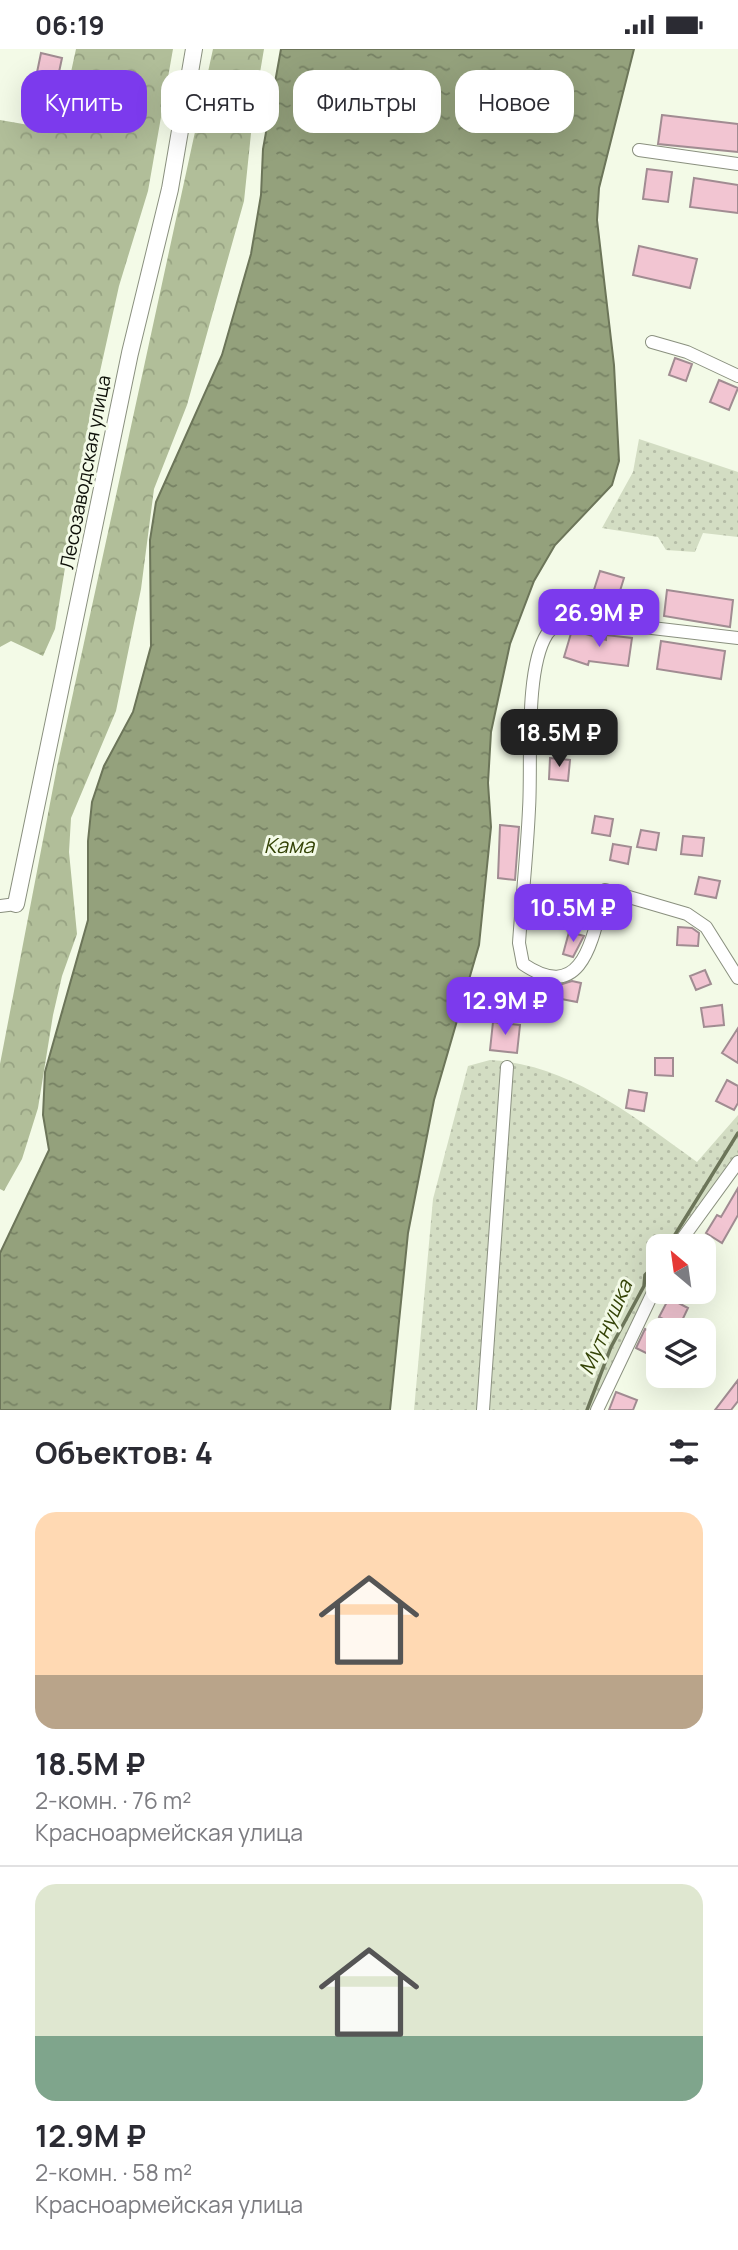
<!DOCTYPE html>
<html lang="ru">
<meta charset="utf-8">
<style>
:root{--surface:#fff;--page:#f7f7f7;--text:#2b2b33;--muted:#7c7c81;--line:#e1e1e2;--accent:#7c3aed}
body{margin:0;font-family:Manrope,sans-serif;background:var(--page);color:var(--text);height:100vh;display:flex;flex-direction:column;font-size:26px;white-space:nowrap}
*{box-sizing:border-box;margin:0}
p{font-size:23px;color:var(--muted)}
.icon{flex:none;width:38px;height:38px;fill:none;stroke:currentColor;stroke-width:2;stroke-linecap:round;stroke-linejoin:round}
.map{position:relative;height:1361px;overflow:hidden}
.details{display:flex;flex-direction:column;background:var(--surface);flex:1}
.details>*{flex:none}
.top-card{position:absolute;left:21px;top:21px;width:696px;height:63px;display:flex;gap:14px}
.needle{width:46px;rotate:331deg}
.buttons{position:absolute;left:646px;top:1185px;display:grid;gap:14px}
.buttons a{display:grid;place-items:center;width:70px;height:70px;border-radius:14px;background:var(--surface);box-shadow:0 7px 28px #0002;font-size:35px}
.price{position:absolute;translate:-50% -60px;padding:0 16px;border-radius:14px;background:var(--accent);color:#fff;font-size:23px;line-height:46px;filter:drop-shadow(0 2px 4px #0008)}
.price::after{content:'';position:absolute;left:50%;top:42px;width:21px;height:16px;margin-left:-10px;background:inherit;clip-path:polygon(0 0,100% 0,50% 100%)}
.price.current{background:#222;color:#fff}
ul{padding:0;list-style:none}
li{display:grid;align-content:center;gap:14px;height:371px;padding:0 35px}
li+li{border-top:2px solid var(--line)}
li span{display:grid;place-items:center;height:217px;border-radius:21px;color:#555}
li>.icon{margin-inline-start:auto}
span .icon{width:126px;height:126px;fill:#fffc;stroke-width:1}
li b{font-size:30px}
h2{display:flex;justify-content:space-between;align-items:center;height:84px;padding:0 35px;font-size:30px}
.tag{padding:0 24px;border-radius:21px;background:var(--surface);box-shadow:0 7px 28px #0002;font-size:24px;line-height:63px}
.tag.current{background:var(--accent);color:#fff}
.status{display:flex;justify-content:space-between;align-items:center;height:49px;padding:0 35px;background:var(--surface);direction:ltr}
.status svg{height:19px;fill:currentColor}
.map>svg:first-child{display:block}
</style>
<div class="status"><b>06:19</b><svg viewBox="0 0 49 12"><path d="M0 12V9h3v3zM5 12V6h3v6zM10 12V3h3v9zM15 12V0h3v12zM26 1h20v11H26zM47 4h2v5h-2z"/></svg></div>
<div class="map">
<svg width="738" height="1361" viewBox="0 0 738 1361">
<defs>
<pattern id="grass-dots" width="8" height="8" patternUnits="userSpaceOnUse" patternTransform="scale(1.75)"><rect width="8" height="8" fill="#d3ddc3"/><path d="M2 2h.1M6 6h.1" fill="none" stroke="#b4bca6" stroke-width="1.8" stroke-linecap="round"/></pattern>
<pattern id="forest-crowns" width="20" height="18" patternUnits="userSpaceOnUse" patternTransform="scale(1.75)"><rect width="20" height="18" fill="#b1be99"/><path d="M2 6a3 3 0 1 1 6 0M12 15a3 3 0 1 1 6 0" fill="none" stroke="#97a282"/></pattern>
<pattern id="water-ripples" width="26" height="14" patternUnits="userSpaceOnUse" patternTransform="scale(1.75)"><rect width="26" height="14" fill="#94a17c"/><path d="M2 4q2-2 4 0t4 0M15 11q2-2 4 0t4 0" fill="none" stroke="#778264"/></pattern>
</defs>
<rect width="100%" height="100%" fill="#f3fae7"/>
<path fill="url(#grass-dots)" d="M639,390L738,423V488L703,484L695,503L666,501L658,488L602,479L633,423Z
M490,1011C568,1015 635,1068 697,1113L738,1066V1106L673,1197H658V1225L608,1323L596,1361H414L433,1150L468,1017Z"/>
<path fill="url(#forest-crowns)" d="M76,0H173L148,142L119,237L89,372L55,580L43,607L11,592L0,598V71L46,79L63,60Z
M213,0H264L253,65L244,152L187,356L154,440L141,540L116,662L71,769L69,803L77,885L62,927L53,966L38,1059L22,1110L4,1142L0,1140V1015L57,718Z"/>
<path fill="url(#water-ripples)" stroke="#6c7559" stroke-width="2" d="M281,0H634L599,139L597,171L614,316L619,412L612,436L555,496L534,532L510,595L491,683L488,734L491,778L479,896L434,1051L408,1184L390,1361H0V1204L49,1101L43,1066L45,1023L88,871V792L92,753L104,717L133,663L151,597L150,491L156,453L222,306L251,205L261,146L263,100Z"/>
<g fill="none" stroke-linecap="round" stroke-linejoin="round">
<path stroke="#6c7559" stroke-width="3.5" d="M668,1197L738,1084
M587,1361L611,1298L644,1237L645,1226L658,1213"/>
</g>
<path fill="#f2c5d2" stroke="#a18c92" stroke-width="2" d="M41,4L62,9L55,42L34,38Z
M662,66L738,75V103L658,95Z
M647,120L672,123L668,153L643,150Z
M694,129L738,136V164L690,158Z
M639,197L697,210L690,239L633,226Z
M675,309L692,315L686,332L669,326Z
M719,331L738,339L729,361L710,353Z
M600,522L624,529L615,558L591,550Z
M667,541L733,551L730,578L664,567Z
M572,581L606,591V586L632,589L628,617L589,612L588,616L564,608Z
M661,592L725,602L721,630L657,620Z
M550,709L570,711L568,732L549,730Z
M595,767L613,770L610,787L592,784Z
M500,776L519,778L515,831L498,829Z
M641,781L659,784L656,801L637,798Z
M683,787L704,789L702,807L681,805Z
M613,795L631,798L628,815L610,811Z
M699,828L720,832L716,849L695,845Z
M678,878L692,879L699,884L698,897L677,896Z
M569,883L584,887L573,908L563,905Z
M705,921L711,935L696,941L690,927Z
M572,932L581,934L577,953L556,949L559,936Z
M722,956L724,976L704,978L701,959Z
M493,973L520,976L517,1004L490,1001Z
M738,979V1014L722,1004Z
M655,1009H673V1027L655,1026Z
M727,1031L738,1037V1054L734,1061L716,1052Z
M629,1041L647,1044L644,1062L626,1059Z
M738,1139V1166L722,1194L706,1184L717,1166L721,1168Z
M669,1249L688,1259L679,1278L659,1268Z
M645,1280L658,1287V1310L636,1299Z
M738,1331V1352L731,1361H715Z
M616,1343L637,1351L633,1361H609Z"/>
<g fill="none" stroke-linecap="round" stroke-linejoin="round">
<defs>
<path id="minor" d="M639,101L738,115
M652,293L687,303L738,327
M738,589L575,570C565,573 553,576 547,585C524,621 532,716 529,760C527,805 522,850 519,894L523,915C585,957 593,885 605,841L687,865L706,878L738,929
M0,857L16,855
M677,1197L738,1113
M483,1361L507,1018
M597,1361L658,1233"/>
<path id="tertiary" d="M16,855L130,304L170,140L194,0"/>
</defs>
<use href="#minor" stroke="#8a907f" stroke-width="14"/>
<use href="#tertiary" stroke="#8a907f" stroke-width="18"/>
<use href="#minor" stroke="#fff" stroke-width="12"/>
<use href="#tertiary" stroke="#fff" stroke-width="16"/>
</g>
<g text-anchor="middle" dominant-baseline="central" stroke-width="6" stroke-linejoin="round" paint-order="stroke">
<g font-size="19" fill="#0d0f08" stroke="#f3fae7">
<text transform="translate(85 423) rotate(-79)">Лесозаводская улица</text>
</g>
<g font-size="21" font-style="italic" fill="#344306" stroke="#f3fae7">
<text x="289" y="796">Кама</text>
<text transform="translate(605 1278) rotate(-66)">Мутнушка</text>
</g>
</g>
</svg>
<div class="buttons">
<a><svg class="needle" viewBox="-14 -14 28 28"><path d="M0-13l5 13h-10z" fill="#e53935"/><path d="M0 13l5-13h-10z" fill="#7c7c81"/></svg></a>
<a><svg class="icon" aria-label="layers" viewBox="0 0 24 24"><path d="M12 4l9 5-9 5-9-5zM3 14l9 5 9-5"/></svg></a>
</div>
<b class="price" style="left:599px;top:600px">26.9M ₽</b>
<b class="price current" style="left:559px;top:720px">18.5M ₽</b>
<b class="price" style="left:573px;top:895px">10.5M ₽</b>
<b class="price" style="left:505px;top:988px">12.9M ₽</b>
<div class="top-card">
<a class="tag current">Купить</a>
<a class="tag">Снять</a>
<a class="tag">Фильтры</a>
<a class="tag">Новое</a>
</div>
</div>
<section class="details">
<h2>Объектов: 4<svg class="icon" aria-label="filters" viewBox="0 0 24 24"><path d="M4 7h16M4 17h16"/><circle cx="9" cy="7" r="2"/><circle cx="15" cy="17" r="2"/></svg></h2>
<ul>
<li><span style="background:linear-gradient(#ffd9b3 75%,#b9a48a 0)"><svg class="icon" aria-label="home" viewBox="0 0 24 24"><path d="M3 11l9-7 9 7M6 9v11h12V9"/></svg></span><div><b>18.5M ₽</b><p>2-комн. · 76 m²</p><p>Красноармейская улица</p></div></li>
<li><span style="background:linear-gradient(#dfe7d0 70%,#7fa58c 0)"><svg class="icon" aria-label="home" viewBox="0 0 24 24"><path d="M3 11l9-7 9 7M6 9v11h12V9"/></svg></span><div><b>12.9M ₽</b><p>2-комн. · 58 m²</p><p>Красноармейская улица</p></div></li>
</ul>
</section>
